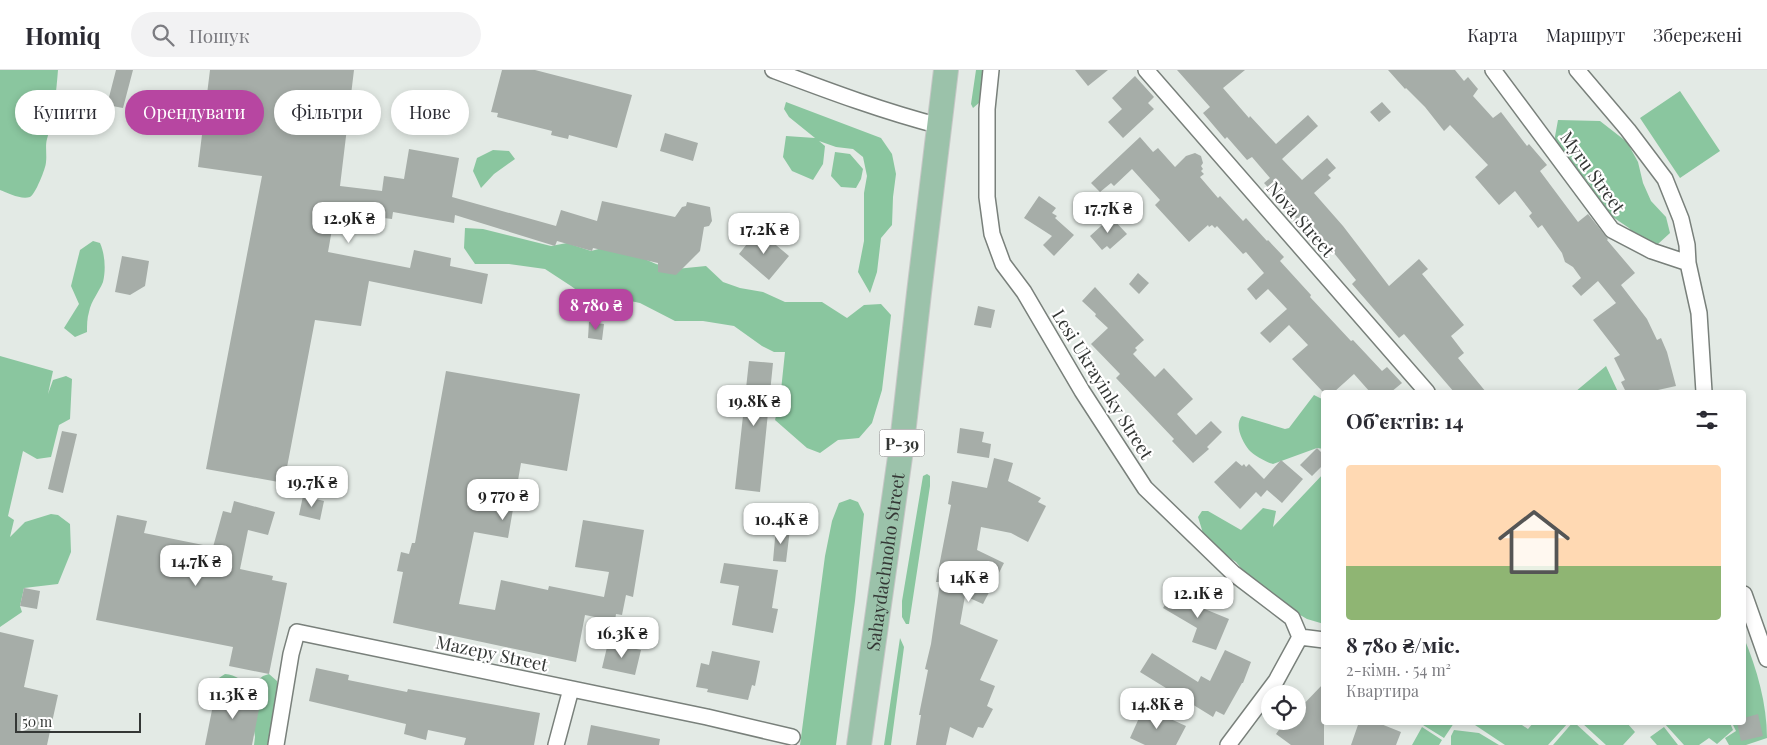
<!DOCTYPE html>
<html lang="uk">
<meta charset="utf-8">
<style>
:root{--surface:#fff;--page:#f2f2f3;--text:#2b2b33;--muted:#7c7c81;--line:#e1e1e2;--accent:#b746a1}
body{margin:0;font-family:"Playfair Display",serif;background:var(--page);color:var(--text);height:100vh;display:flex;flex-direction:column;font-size:19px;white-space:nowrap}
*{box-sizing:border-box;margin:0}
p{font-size:16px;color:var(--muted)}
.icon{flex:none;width:28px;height:28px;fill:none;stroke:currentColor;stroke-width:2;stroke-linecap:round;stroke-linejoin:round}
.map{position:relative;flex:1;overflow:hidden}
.drawer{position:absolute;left:1321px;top:320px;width:425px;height:335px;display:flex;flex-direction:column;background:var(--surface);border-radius:5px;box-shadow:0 2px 8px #0003}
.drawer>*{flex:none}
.hud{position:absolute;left:15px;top:20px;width:475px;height:45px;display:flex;gap:10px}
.controls{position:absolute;left:1261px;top:615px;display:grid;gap:10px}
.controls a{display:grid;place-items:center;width:45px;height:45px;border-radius:50%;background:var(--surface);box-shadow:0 2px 8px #0003;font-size:25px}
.scale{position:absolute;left:15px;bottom:12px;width:126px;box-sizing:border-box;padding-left:5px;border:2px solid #343735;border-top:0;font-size:14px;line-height:18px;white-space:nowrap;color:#343735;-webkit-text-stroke:4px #fff;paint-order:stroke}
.price{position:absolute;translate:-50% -42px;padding:0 11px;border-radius:10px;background:#fff;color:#222;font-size:16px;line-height:32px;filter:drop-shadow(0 1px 2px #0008)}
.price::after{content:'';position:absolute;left:50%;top:30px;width:15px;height:11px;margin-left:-8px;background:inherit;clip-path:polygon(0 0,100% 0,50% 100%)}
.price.on{background:var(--accent);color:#fff}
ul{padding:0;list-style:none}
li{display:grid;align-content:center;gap:10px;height:265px;padding:0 25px}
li+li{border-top:1px solid var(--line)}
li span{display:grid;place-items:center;height:155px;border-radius:5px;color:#555}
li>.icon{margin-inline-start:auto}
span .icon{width:90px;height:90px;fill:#fffc;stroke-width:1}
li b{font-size:21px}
h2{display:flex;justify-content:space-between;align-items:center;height:60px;padding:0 25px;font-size:21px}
.pill{padding:0 18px;border-radius:22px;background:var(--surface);box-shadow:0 2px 8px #0003;font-size:18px;line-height:45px}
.pill.on{background:var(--accent);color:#fff}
header{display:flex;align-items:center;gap:30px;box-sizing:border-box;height:70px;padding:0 25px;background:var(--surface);border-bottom:1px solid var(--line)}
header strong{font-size:24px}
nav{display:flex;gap:28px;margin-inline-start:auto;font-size:18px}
.search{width:350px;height:45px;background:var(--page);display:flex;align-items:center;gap:12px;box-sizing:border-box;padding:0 18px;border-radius:28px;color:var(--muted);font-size:19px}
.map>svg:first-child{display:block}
</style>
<header>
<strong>Homiq</strong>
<div class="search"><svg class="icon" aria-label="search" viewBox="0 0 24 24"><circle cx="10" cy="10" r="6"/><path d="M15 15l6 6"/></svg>Пошук</div>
<nav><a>Карта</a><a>Маршрут</a><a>Збережені</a></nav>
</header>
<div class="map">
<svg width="1767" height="675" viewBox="0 0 1767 675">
<rect width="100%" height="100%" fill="#e3eae5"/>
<path fill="#8ac69f" d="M0,0H58C56,24 54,46 47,69C45,76 47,85 46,92C46,98 35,125 30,127C21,130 8,123 0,120Z
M976,0H986L980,32L973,38L971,34Z
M1680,21L1720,81L1680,108L1640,48Z
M786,32L881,68L892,84L896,104L893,127L892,155L881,168L877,202L870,223L858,202L864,171V123L867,106L863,87L853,79L836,77L819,71L825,76L823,94L813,110L792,101L783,87L786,66L815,68L789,47L784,39Z
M1558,50L1600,51L1627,72L1638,92L1643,113L1651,131L1666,147L1670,163L1658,174L1639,171L1629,158L1601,139L1589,114L1578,101L1555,86L1554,72Z
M493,80L509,81L515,89L494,104L481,118L473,101L477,88Z
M835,82L850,84L863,99L861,109L856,118L841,117L831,106Z
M465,158L483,159L551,176L567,173L591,181L610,176L629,182L656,194L676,199L706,196L723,212L740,218L763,222L785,232H822L847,248L864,235L881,234L891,245L882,320L872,353L859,368L838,370L820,383L807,378L775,350L780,330L785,282H774L762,276L734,256L703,251H675L640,233L611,227L593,232L571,216L545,199L509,194H475L464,178Z
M93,171L100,173C105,184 106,200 103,212C99,222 91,231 89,242C87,248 87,255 87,262L75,267L64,258L79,234L71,216L80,180Z
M0,286L53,301L48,324L53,310L66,306L72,309L70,349L59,355L51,387L37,389L23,381L8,446L14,450L10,467L25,452L51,444L58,445L70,454L71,482L58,514L24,518L20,536L22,542L0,557Z
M1606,296L1618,322H1575Z
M1314,325L1324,330V362L1322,366H1324V379L1317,378L1273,394C1266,392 1253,385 1249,380C1242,371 1234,355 1242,346L1285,359L1289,358Z
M1324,403V554L1307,549L1259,521L1236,492L1206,473L1198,447L1202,441H1208L1241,460L1263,438L1276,441L1273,457Z
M927,404L930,406V416L909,554H906L902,547V531L923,406Z
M850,429L858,432L864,444L855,531L836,675H800L825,486L832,451L839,433Z
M900,568L904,577L891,675H884Z
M1744,568C1757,599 1767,634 1767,668L1746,675H1729L1725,668L1736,661L1732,653L1744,652Z
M225,604C236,604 243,613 253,614L263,606L269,604L277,611L279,643L267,675H254L255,667L250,633L212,628L206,624L205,617Z
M1573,652L1575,653L1599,675H1553Z
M1424,653V652L1454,653L1444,668L1423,655Z
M1472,653H1519L1528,659L1533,653H1568L1548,675H1505Z
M1582,653H1627L1635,662L1623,675H1606Z
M1664,653H1730L1733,660L1717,674L1709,668L1699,675H1684Z
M1422,657L1442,670L1439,675H1412Z
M1664,657L1678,675H1657L1650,667Z
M1454,660L1479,663L1499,675H1451V666Z"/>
<path fill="#a6ada8" d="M116,0H133L123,38L107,35Z
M210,0H354L340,116L382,121L384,106L404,109L409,79L459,88L452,127L556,156L561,140L597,151L602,131L675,147L682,137L686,136L687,132L710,137L712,151L709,156L704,157L700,181L676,205L658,202V193L593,178L592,181L557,171L555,176L455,145L454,153L393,142L392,149L351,144V150L334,148L328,182L410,198L414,180L451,188L450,196L488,204L482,234L369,211L361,256L315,250L284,413L206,399L262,106L198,97Z
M502,0H535L632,25L617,78L569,65L568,69L551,65L552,61L497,47L498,43L491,42Z
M1075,0H1108L1088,16Z
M1177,0H1245L1223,18L1249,48L1250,46L1276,74L1308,45L1318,56L1282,89L1302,110L1327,88L1336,98L1328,105L1331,108L1314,123L1343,156L1389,216L1419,189L1428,199L1422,204L1464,255L1451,266L1464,283L1458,288L1486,322H1454L1404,264L1399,268L1352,214L1356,210L1320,166L1312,173L1293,151L1296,148L1264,113L1270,108L1252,87L1247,90L1227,67L1225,69L1203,43L1210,37Z
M1388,0H1455L1464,11L1468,7L1478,19L1473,26L1493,48L1501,42L1527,76L1529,74L1547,95L1540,101L1578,152L1588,144L1608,169L1607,170L1635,203L1621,215L1647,249L1657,270L1661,268L1667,282L1676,316L1649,322H1626L1621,312L1625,310L1614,288L1620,285L1593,250L1616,233L1598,211L1581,226L1572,216L1581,208L1573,197L1565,192L1562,183L1542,155L1538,158L1529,146L1532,143L1515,121L1499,135L1475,107L1488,95L1450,55L1444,61L1425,37L1406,18L1405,19Z
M1135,6L1154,27L1148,33L1154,39L1123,68L1108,52L1122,39L1112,28Z
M1382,32L1391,42L1379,52L1370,42Z
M665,63L698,73L693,91L660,81Z
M1140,67L1153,82L1158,78L1175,97L1186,86L1195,83L1201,86L1203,93L1201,96L1203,99L1201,101L1204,104L1200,107L1218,128L1220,126L1243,151L1246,148L1267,171L1268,170L1284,187L1280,191L1311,225L1310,227L1351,271L1353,270L1382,301L1387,297L1402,313L1391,322H1370L1354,304L1334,322H1323L1292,289L1308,275L1289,255L1270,273L1260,263L1287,239L1268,219L1256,230L1247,219L1264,203L1246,182L1243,184L1217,156L1215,158L1212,155L1209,157L1208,155L1189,172L1155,135L1160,130L1132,99L1114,116L1111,113L1100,122L1091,113Z
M1039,126L1056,138L1052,143L1057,146L1055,148L1074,165L1054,186L1043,175L1052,166L1024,148Z
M1111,147L1127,164L1110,179L1107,176L1102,180L1090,166Z
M758,160L789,186L769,210L739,184Z
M122,186L149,191L145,216L130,225L115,222Z
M1138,203L1149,213L1139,224L1129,214Z
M1095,217L1144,270L1135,278L1137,280L1133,284L1155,307L1164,298L1193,329L1177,344L1196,365L1211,351L1222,362L1207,377L1209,379L1193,393L1172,371L1174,369L1116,308L1120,304L1091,274L1108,258L1095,246L1096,244L1082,231Z
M978,236L995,240L991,258L974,255Z
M589,252L604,254L602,270L588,268Z
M749,291L773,293L760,422L735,419Z
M446,301L580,324L567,401L521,393L508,468L474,462L459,534L495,540L501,510L548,520L549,516L604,527L609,502L575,497L583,450L644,460L633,527L626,525L622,545L616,544L615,551L585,545L576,592L393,553L403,502L397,501L401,482L409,484L412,473H415Z
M960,358L984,362L982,372L991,374L989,388L957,383Z
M62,361L77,364L63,423L48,419Z
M1317,378L1324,385V394L1312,406L1300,395Z
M994,388L1013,393L1008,411L1041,428L1038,432L1046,436L1028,472L1011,463L981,457L977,480L1004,493L983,534L965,526L960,554L998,570L980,610L995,616L987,636L993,639L983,658L978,657L973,668L950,657L946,675H916L921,645H919L928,600L925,599L931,574L940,512H936L951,435L948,434L952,411L987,418Z
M1281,390L1303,409L1282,433L1267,420L1261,427L1256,422L1240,439L1214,412L1236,391L1242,396L1244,394L1246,397L1249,394L1264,409Z
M303,426L324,431L320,450L299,445Z
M234,431L275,442L268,465L248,460L240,499L273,506L272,510L287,513L269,604L229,596L233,577L96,550L117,445L147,451L144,463L213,477L223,441L231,443Z
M776,457L790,459L786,492L773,491Z
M724,493L778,500L772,538L778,539L773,563L732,555L739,516L720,513Z
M24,518L40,521L37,539L20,536Z
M1183,520L1198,529L1195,535L1229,549L1216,580L1192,572L1197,558L1163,538L1174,521L1180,525Z
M0,562L34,570L24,617L58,625L47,675H0Z
M608,573L641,580L635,605L602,598Z
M1225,580L1251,592L1243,613H1242L1224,645L1216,641L1213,647L1140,602L1152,583L1198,612L1201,606L1210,611Z
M712,581L760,591L755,616L752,615L748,630L707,622L708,619L696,617L701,593L709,595Z
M316,598L349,605L348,610L407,622L408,619L540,643L534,675H464L466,668L428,660L426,670L404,664L406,654L309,631Z
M1324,613V675H1291L1276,664L1285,651H1298V640Z
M216,620L261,629L252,675H205Z
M1144,637L1186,656L1176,675H1145L1130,668Z
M1758,644L1763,666L1741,671L1737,652H1744V648Z
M1359,652H1376L1401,662L1396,675H1351Z
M591,655L660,669L659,675H587Z"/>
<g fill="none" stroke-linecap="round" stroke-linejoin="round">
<defs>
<path id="street" d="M773,0C829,21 882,41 940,56
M991,0L987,39V127L992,164L1003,194L1024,222L1082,321L1145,418L1233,503L1292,548L1300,567L1324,570
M1146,0L1427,322
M1493,0L1612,160L1652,181L1688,193L1699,243L1704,322
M1577,0L1628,60L1665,109L1681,149L1687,175L1688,193
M1744,524L1767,589
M276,675L291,584L297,562L707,647L792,667
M556,675L571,619
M1228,675L1276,611L1300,567"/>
<g id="primary">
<path id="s1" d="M859,675L902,373L919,223L946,0"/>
</g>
</defs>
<use href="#street" stroke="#79807b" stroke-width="18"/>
<use href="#primary" stroke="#c6c7c6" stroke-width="26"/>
<use href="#street" stroke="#fff" stroke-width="15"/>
<use href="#primary" stroke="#9bc2aa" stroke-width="24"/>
</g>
<g text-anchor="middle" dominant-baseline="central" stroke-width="4.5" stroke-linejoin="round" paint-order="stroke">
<rect fill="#fff" stroke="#717372" stroke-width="1" x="879.5" y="359.5" width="45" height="27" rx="4"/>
<g font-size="16" font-weight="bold" fill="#343735">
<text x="902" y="373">Р-39</text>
</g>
<g font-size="18" fill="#343735" stroke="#fff">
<text transform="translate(1593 102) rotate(54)">Myru Street</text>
<text transform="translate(1301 149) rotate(49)">Nova Street</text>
<text transform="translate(1103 314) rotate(58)">Lesi Ukrayinky Street</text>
<text stroke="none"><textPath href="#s1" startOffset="185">Sahaydachnoho Street</textPath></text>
<text transform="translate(492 583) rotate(12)">Mazepy Street</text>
</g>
</g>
</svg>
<div class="controls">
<a><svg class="icon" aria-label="locate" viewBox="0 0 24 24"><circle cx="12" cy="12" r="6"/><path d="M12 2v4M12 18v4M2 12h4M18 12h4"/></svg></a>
</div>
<div class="scale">50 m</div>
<b class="price" style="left:1108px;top:164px">17.7K ₴</b>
<b class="price" style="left:349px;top:174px">12.9K ₴</b>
<b class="price" style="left:764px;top:185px">17.2K ₴</b>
<b class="price on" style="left:596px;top:261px">8 780 ₴</b>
<b class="price" style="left:754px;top:357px">19.8K ₴</b>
<b class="price" style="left:312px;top:438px">19.7K ₴</b>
<b class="price" style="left:503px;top:451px">9 770 ₴</b>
<b class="price" style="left:781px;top:475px">10.4K ₴</b>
<b class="price" style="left:196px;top:517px">14.7K ₴</b>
<b class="price" style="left:969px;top:533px">14K ₴</b>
<b class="price" style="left:1198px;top:549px">12.1K ₴</b>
<b class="price" style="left:622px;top:589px">16.3K ₴</b>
<b class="price" style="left:233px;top:650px">11.3K ₴</b>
<b class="price" style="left:1157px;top:660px">14.8K ₴</b>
<div class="hud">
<a class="pill">Купити</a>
<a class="pill on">Орендувати</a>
<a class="pill">Фільтри</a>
<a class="pill">Нове</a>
</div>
<section class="drawer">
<h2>Об’єктів: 14<svg class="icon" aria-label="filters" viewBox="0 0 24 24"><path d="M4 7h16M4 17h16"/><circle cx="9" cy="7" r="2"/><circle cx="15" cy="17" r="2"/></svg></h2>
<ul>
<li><span style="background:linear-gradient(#ffd9b3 65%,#8fb573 0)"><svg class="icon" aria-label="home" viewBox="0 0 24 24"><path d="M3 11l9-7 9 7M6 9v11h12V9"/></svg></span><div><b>8 780 ₴/міс.</b><p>2-кімн. · 54 m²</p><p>Квартира</p></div></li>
</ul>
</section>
</div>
